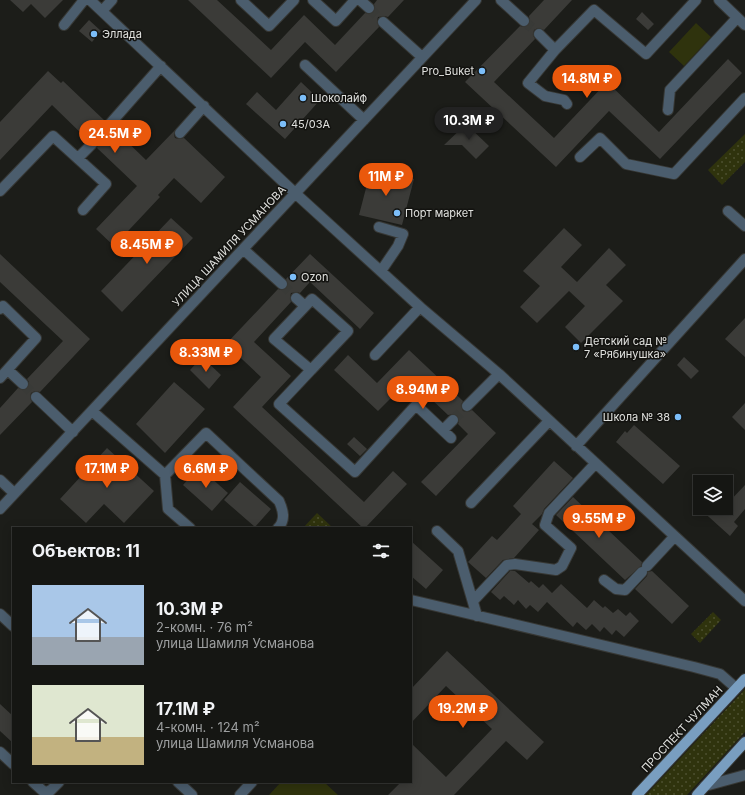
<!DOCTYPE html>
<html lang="ru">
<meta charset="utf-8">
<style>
:root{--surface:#151613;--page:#1e1f1c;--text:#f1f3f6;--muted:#9d9fa0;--line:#343533;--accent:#ea580c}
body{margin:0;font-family:Inter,sans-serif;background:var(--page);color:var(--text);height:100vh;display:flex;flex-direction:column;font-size:15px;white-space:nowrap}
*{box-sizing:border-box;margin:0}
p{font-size:13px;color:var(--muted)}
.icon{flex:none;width:22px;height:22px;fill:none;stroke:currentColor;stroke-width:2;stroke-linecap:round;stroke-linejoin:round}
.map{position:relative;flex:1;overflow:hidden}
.details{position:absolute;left:12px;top:527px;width:400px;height:256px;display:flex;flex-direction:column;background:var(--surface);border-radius:0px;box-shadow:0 2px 10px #0003,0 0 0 1px var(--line)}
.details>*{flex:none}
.buttons{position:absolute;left:693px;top:475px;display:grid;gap:8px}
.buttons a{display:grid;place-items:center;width:40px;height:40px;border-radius:0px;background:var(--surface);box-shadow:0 2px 10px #0003,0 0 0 1px var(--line);font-size:20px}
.price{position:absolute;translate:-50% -34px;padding:0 9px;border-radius:14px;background:var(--accent);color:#fff;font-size:13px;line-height:26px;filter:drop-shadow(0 1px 2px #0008)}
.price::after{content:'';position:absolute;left:50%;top:24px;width:12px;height:9px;margin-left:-6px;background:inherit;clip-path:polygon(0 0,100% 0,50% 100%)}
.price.selected{background:#222;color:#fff}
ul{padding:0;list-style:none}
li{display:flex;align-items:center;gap:12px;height:100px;padding:0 20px}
li span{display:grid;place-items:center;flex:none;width:112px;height:80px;border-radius:0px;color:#555}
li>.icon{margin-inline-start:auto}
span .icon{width:48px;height:48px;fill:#fffc;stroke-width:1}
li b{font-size:17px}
h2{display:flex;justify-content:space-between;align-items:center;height:48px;padding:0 20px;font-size:17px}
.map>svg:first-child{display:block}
</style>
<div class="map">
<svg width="745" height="795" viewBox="0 0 745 795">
<defs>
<pattern id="grass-dots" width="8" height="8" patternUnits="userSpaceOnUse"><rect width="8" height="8" fill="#2f330d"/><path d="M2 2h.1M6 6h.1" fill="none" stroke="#4d5030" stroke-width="1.8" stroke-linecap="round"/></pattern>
</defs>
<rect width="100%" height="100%" fill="#1c1d19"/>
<path fill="url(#grass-dots)" d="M745,134V162L722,185L708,170Z
M317,513L333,528H303Z
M713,612L721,620L700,643L691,634Z
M745,689V732L687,795H646Z"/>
<path fill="#2f330d" d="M696,23L711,37L684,66L669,52Z
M281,782H324L338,795H269Z"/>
<path fill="#3b3b38" d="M10,0H63L45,18L31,4L23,12Z
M188,0H217L271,50L304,15L335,45L365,13L371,14L374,13L375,9L374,4L377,0H404L388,17L384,16L378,17L377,21L379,27L336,72L305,42L271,78Z
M544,0H572L544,30L538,28L534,30L533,35L535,39L494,82L554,138L607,82L659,132L728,59L742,73L660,159L609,111L556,167L465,82L520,26L523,27L528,26L530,22L529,16Z
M642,12L654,24L648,30L636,19Z
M89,20L101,31L92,42L79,31Z
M48,71L61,83L63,81L104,120L103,124L104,130L108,131L114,129L146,160L175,130L174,135L175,138L179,139L184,138L225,177L201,203L174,178L158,195L160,197L114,246L96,229L137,186L97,148L98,143L96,139L91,138L87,139L52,105L0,160V122Z
M301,82L320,100L285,139L246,104L257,92L276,110Z
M466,124L489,146L476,159L462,145H444Z
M371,169L414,179L402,225L359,215Z
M171,218L193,238L122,312L101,291Z
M564,228L582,245L561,267L577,282L609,248L626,265L606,285L623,301L581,343L565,327L585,306L569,291L537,323L520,307L540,286L523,271Z
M0,254L90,339L40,392L35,391L31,393L30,398L32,402L0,435V408L18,388L25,390L28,388L29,382L27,379L63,341L0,282Z
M310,254L374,313L360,329L310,282L300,293L297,292L291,293L290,297L291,302L254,342L291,376L262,407L364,502L393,471L407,484L365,528H363L233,407L261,377L226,344L278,289L281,290L287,289L288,285L286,279Z
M745,318V357L725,339Z
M409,350L463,401L461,405L463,411L468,412L472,410L496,433L436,496L421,482L468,434L458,424L459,421L458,416L454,414L448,415L410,379L378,411L334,370L348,355L377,383Z
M202,357L221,375L209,389L190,370Z
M684,357L699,371L691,379L677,365Z
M174,382L205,409L165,453L136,424Z
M745,403V430L732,417Z
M634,425L680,466L663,484L616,442L625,431L627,433Z
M354,437L367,449L360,456L347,444Z
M107,448L154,491L124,523L104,504L86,523L60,499Z
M554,461L573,478L544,509L542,514L532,524L539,530L514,558L503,560L486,578L468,562L492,536L497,540L521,514L513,506Z
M199,467L228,493L212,511L183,485Z
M240,482L271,509L255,527L224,500Z
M745,485V509L734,522L738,526L730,536L699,508H726V505Z
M573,497L642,562L641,566L625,580L556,515Z
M411,541L443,570L426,589L411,576Z
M510,571H515L529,583L531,581L539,588L543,584L552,593L561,584L587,608L594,600L603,608L605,606L613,613L618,609L626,616L630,612L639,621L624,637L616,630L612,635L604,627L600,632L592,624L586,630L577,622L573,627L547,602L538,612L530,605L526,609L518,600L514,605L504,596L500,600L491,592Z
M652,571L689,606L672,624L635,589L647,576L648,572Z
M447,651L544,742L527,760L506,741L454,795H388L401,782H411V743L446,777L492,729L446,686L411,723V689Z
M0,704L13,716V743L0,731Z"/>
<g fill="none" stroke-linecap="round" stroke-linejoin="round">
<path stroke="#393a37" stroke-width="10" stroke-dasharray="10 5" stroke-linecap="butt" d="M369,8L383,22
M524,21L539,34
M92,144L109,125
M282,284L296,298
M23,384L36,397
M453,420L467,406"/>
<defs>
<path id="minor" d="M90,0L295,193L420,307L499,374L745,601
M241,0L269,26L294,0
M313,0L336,21L355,0
M360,0L369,8
M501,0L524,21
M719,0L745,25
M102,11L112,0
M383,22L422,57
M64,25L84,0
M539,34L555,50
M305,65L364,120
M567,104L564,100L545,96L528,83L555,50L594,10L646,54L696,0
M668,110L670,90L737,18
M109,125L161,66
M180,133L204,106
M580,157L600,138L626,164L674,174L745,98
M78,158L92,144
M0,191L53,136L106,184L83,210
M728,211L745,226
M379,227L403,234L398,246L381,271
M243,249L282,284
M296,298L305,306
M312,299L348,331L311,370L274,339Z
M0,309L3,306L36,338L0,378
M375,355L420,307
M8,370L23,384
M311,370L279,404L355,472L416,405L451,438
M36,397L73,432
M467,406L499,374
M92,411L165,475L168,509L190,528
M443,430L453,420
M576,446L745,259
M165,475L206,433L279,501C283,510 286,520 278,528
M0,480L14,493
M471,503L549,421
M0,509L476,0
M437,531L458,551L477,616
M647,566L674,537
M604,580L616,589L625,590L642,572
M411,600L694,667L720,674L736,688
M473,601L507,565L515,564L556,570L562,566L571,548L545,525L549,513L595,464
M0,614L13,626
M0,752L13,764
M33,782L43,791L49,792L59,782
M178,782L192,795
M705,786L745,775
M240,795L252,782"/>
<path id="major" d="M637,795L745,679
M697,795L745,742"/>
</defs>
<use href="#minor" stroke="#373835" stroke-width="12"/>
<use href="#major" stroke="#373835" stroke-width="12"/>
<use href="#minor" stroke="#4b5d6d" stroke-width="10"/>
<use href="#major" stroke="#799ec0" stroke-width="10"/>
</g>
<g fill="#7cbef9" stroke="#131310" stroke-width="1.5">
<circle cx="94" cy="34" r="4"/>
<circle cx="482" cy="71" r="4"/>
<circle cx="303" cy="98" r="4"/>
<circle cx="283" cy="124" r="4"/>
<circle cx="397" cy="213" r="4"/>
<circle cx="293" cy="277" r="4"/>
<circle cx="576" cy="347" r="4"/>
<circle cx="678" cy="417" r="4"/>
</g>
<g text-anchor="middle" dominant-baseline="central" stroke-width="3" stroke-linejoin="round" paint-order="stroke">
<g font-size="11" fill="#e0e1de" stroke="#131310" text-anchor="start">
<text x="102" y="34">Эллада</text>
<text x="474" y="71" text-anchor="end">Pro_Buket</text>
<text x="311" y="98">Шоколайф</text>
<text x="291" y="124">45/03А</text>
<text x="405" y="213">Порт маркет</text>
<text x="301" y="277">Ozon</text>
<text x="584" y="341">Детский сад №<tspan x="584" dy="13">7 «Рябинушка»</tspan></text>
<text x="670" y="417" text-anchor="end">Школа № 38</text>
</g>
<g font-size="11" fill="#e0e1de" stroke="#131310">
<text transform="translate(229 246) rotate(-47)">УЛИЦА ШАМИЛЯ УСМАНОВА</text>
<text transform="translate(682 729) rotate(-47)">ПРОСПЕКТ ЧУЛМАН</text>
</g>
</g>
</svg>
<div class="buttons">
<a><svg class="icon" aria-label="layers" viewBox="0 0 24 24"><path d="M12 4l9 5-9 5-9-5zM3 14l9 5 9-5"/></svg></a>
</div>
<b class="price" style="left:587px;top:99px">14.8M ₽</b>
<b class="price selected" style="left:469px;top:141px">10.3M ₽</b>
<b class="price" style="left:115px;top:154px">24.5M ₽</b>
<b class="price" style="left:386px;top:197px">11M ₽</b>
<b class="price" style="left:147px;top:265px">8.45M ₽</b>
<b class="price" style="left:206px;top:373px">8.33M ₽</b>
<b class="price" style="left:423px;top:410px">8.94M ₽</b>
<b class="price" style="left:107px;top:489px">17.1M ₽</b>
<b class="price" style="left:206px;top:489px">6.6M ₽</b>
<b class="price" style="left:599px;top:539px">9.55M ₽</b>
<b class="price" style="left:463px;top:729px">19.2M ₽</b>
<section class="details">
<h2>Объектов: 11<svg class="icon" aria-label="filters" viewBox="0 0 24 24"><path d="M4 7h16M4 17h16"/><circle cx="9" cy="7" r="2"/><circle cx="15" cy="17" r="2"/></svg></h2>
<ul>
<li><span style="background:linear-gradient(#a9c7e8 65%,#9aa5b1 0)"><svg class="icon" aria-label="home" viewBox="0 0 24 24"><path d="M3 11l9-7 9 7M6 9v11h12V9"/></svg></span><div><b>10.3M ₽</b><p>2-комн. · 76 m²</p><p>улица Шамиля Усманова</p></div></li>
<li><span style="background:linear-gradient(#dfe7d0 65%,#c2b280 0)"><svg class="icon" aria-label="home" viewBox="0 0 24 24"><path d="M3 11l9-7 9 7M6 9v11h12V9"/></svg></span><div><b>17.1M ₽</b><p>4-комн. · 124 m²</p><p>улица Шамиля Усманова</p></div></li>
</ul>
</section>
</div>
